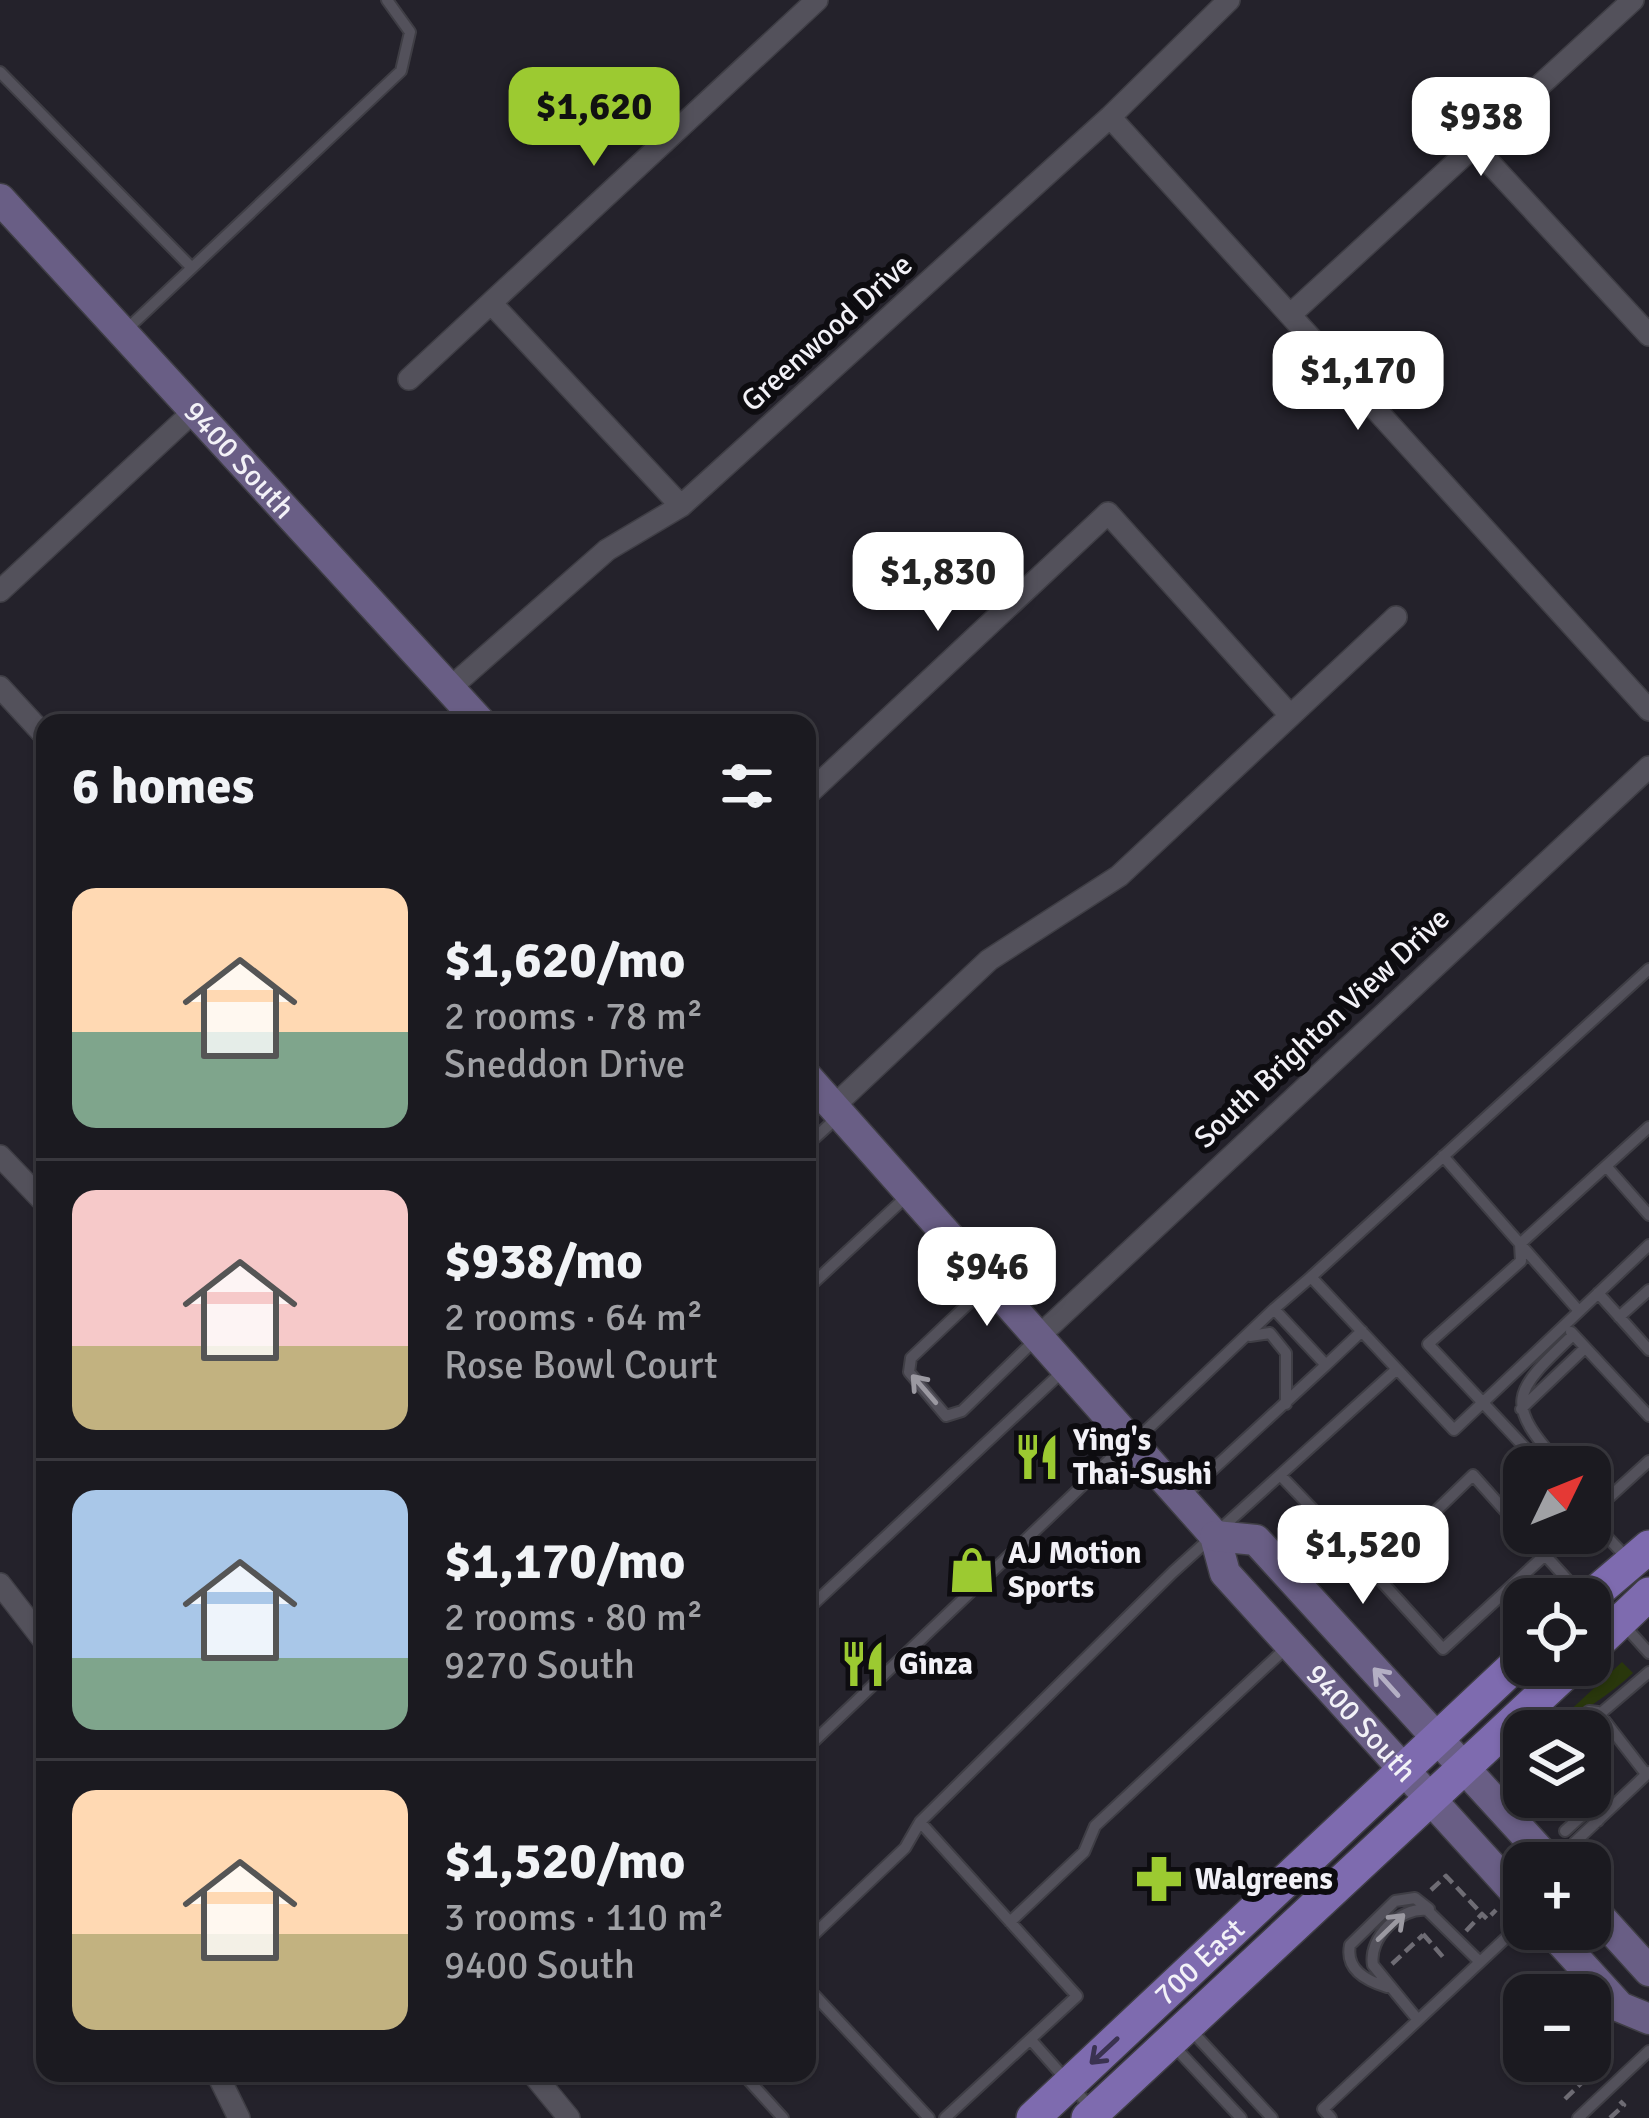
<!DOCTYPE html>
<meta charset="utf-8">
<style>
:root{--surface:#1b1a20;--page:#242329;--text:#f1f3f6;--muted:#a0a1a5;--line:#39383e;--accent:#9cca31}
body{margin:0;font-family:Signika,sans-serif;background:var(--page);color:var(--text);height:100vh;display:flex;flex-direction:column;font-size:45px;white-space:nowrap}
*{box-sizing:border-box;margin:0}
p{font-size:39px;color:var(--muted)}
.icon{flex:none;width:66px;height:66px;fill:none;stroke:currentColor;stroke-width:2;stroke-linecap:round;stroke-linejoin:round}
.map{position:relative;flex:1;overflow:hidden}
.sheet{position:absolute;left:36px;top:714px;width:780px;height:1368px;display:flex;flex-direction:column;background:var(--surface);border-radius:24px;box-shadow:0 3px 9px #0004,0 0 0 3px var(--line)}
.sheet>*{flex:none}
.needle{width:78px;rotate:47deg}
.tools{position:absolute;left:1503px;top:1446px;display:grid;gap:24px}
.tools a{display:grid;place-items:center;width:108px;height:108px;border-radius:24px;background:var(--surface);box-shadow:0 3px 9px #0004,0 0 0 3px var(--line);font-size:60px}
.price{position:absolute;translate:-50% -102px;padding:0 27px;border-radius:24px;background:#fff;color:#222;font-size:39px;line-height:78px;filter:drop-shadow(0 3px 6px #0008)}
.price::after{content:'';position:absolute;left:50%;top:72px;width:36px;height:27px;margin-left:-18px;background:inherit;clip-path:polygon(0 0,100% 0,50% 100%)}
.price.on{background:var(--accent);color:#111}
ul{padding:0;list-style:none}
li{display:flex;align-items:center;gap:36px;height:300px;padding:0 36px}
li+li{border-top:3px solid var(--line)}
li span{display:grid;place-items:center;flex:none;width:336px;height:240px;border-radius:24px;color:#555}
li>.icon{margin-inline-start:auto}
span .icon{width:144px;height:144px;fill:#fffc;stroke-width:1}
li b{font-size:51px}
h2{display:flex;justify-content:space-between;align-items:center;height:144px;padding:0 36px;font-size:51px}
.map>svg:first-child{display:block}
</style>
<div class="map">
<svg width="1649" height="2118" viewBox="0 0 1649 2118">
<rect width="100%" height="100%" fill="#24222b"/>
<path fill="#29370c" d="M1622,1662L1633,1673C1609,1696 1582,1709 1558,1731H1548Z"/>
<g fill="none" stroke-linecap="round" stroke-linejoin="round">
<defs>
<path id="lane" d="M0,72L192,268
M125,331L401,71L410,32L387,0
M1649,969L1311,1277L1454,1430L1649,1245
M1649,1127L1606,1166L1649,1215
M807,1145L840,1115
M1443,1156L1579,1311
M988,1285L911,1358L909,1372L946,1416L962,1411L1036,1339
M807,1289L908,1195
M1598,1293L1649,1350
M1274,1309L1311,1277
M1619,1317L1649,1290
M1571,1332L1649,1416
M1250,1336L1270,1333L1286,1353V1404
M1326,1365L1362,1331
M1521,1409L1585,1348
M1136,1440L1274,1309L1326,1365L1183,1497
M1543,1467L1428,1344L1521,1261L1520,1244L1606,1166
M1562,1467C1503,1402 1512,1393 1573,1335
M1282,1477L1373,1572L1473,1475L1524,1532
M1590,1497L1605,1501L1649,1461
M1590,1519L1629,1560
M1525,1533L1583,1597
M1373,1572L1443,1649L1545,1555
M807,1610L1063,1371
M1623,1624L1649,1653
M1567,1731L1589,1711L1598,1712L1646,1774
M1580,1731L1649,1672
M807,1748L1126,1444
M1575,1797L1598,1821
M920,1822L1077,1996L945,2118
M1565,1831L1588,1810
M1575,1842L1649,1772
M1010,1922L1084,1852L1095,1826L1287,1647
M807,1941L905,1848L920,1822L1173,1572L1397,1369
M807,1987L929,2118
M1387,1987C1367,1981 1345,1970 1350,1945L1395,1901L1415,1898L1429,1909
M1418,2020L1373,1965C1368,1938 1400,1907 1427,1910L1480,1962
M1189,2028L1272,2118
M1031,2040L1092,2109
M1172,2044L1241,2118
M742,2073L783,2118
M1331,2118L1323,2109L1524,1921
M1578,2118L1649,2051"/>
<path id="street" d="M1110,117L1649,710
M1474,146L1649,335
M491,303L681,506
M1290,315L1633,0
M409,379L817,0
M0,591L193,412
M0,687L45,736
M449,689L607,550L681,506L1110,117L1229,0
M807,795L1108,513L1289,714
M834,1106L989,960L1119,876L1396,617
M0,1156L45,1203
M1038,1337L1649,767
M0,1584L45,1642
M217,2073L239,2118
M532,2073L569,2118"/>
<g id="secondary">
<path id="s1" d="M0,199L481,723"/>
<path id="s2" d="M807,1077L1215,1536L1225,1573L1524,1902"/>
<path d="M1215,1536L1256,1540L1551,1863"/>
<path d="M1590,1906L1649,1971"/>
<path d="M1549,1929L1620,2007L1649,2019"/>
</g>
<g id="primary">
<path d="M1588,1599L1649,1547"/>
<path d="M1590,1650L1649,1594"/>
<path id="s3" d="M1033,2118L1524,1657"/>
<path d="M1088,2118L1574,1665"/>
</g>
</defs>
<use href="#lane" stroke="#3f3e45" stroke-width="14"/>
<use href="#street" stroke="#3f3e45" stroke-width="24"/>
<use href="#secondary" stroke="#3f3e45" stroke-width="33"/>
<use href="#primary" stroke="#3f3e45" stroke-width="36"/>
<path stroke="#6e6c74" stroke-width="4.5" stroke-dasharray="12 6" stroke-linecap="butt" d="M1431,1890L1446,1876L1482,1914
M1466,1931L1482,1914L1487,1919L1496,1910
M1423,1934L1443,1957
M1392,1964L1423,1935
M1565,2099L1596,2069
M1610,2118L1624,2105L1620,2101"/>
<use href="#lane" stroke="#53515b" stroke-width="10"/>
<use href="#street" stroke="#53515b" stroke-width="21"/>
<use href="#secondary" stroke="#695e85" stroke-width="30"/>
<use href="#primary" stroke="#7e6baf" stroke-width="33"/>
</g>
<defs><path id="oneway-shaft" d="M-6 0H5M1.5-3L5.5 0L1.5 3" fill="none" stroke-width="1.6" stroke-linecap="round" stroke-linejoin="round" transform="scale(3)"/></defs>
<g stroke="#9b99a1">
<use href="#oneway-shaft" transform="translate(924 1389) rotate(-131)"/>
<use href="#oneway-shaft" transform="translate(1391 1927) rotate(-44)"/>
</g>
<use stroke="#b4afc4" href="#oneway-shaft" transform="translate(1386 1682) rotate(-132)"/>
<use stroke="#3a3250" href="#oneway-shaft" transform="translate(1104 2051) rotate(137)"/>
<defs>
<symbol id="restaurant-bare" viewBox="-9 -9 18 18"><path d="M-5-6h1v4h1v-4h1v4h1v-4h1v5L-1.5 .5V6h-2V.5L-5-1ZM5-6V6H3V1.5H1.5Q1.5-4 5-6Z" fill="#9cca31" stroke="#0d0c10" stroke-width="2.5" paint-order="stroke"/></symbol>
<symbol id="shop-bare" viewBox="-9 -9 18 18"><path d="M-5-2.5h2.3a2.7 3.5 0 0 1 5.4 0H5L5.5 6h-11ZM-1.5-2.5h3a1.5 2.3 0 0 0-3 0Z" fill="#9cca31" stroke="#0d0c10" stroke-width="2.5" paint-order="stroke"/></symbol>
<symbol id="pharmacy-bare" viewBox="-9 -9 18 18"><path d="M-2-6h4v4h4v4h-4v4h-4v-4h-4v-4h4Z" fill="#9cca31" stroke="#0d0c10" stroke-width="2.5" paint-order="stroke"/></symbol>
</defs>
<g fill-rule="evenodd">
<use href="#restaurant-bare" x="1004" y="1424" width="66" height="66"/>
<use href="#shop-bare" x="939" y="1537" width="66" height="66"/>
<use href="#restaurant-bare" x="830" y="1631" width="66" height="66"/>
<use href="#pharmacy-bare" x="1126" y="1846" width="66" height="66"/>
</g>
<g text-anchor="middle" dominant-baseline="central" stroke-width="12" stroke-linejoin="round" paint-order="stroke">
<g font-size="30" fill="#f2f1f7" stroke="#0d0c10">
<text transform="translate(827 333) rotate(-42)">Greenwood Drive</text>
<text stroke="none"><textPath href="#s1" startOffset="354">9400 South</textPath></text>
<text transform="translate(1322 1028) rotate(-43)">South Brighton View Drive</text>
<text stroke="none"><textPath href="#s2" startOffset="855">9400 South</textPath></text>
<text stroke="none"><textPath href="#s3" startOffset="228">700 East</textPath></text>
</g>
<g font-size="30" font-weight="bold" fill="#f2f1f7" stroke="#0d0c10" text-anchor="start">
<text x="1073" y="1440">Ying's<tspan x="1073" dy="34">Thai-Sushi</tspan></text>
<text x="1008" y="1553">AJ Motion<tspan x="1008" dy="34">Sports</tspan></text>
<text x="899" y="1664">Ginza</text>
<text x="1195" y="1879">Walgreens</text>
</g>
</g>
</svg>
<div class="tools">
<a><svg class="needle" viewBox="-14 -14 28 28"><path d="M0-13l5 13h-10z" fill="#e53935"/><path d="M0 13l5-13h-10z" fill="#a0a1a5"/></svg></a>
<a><svg class="icon" aria-label="locate" viewBox="0 0 24 24"><circle cx="12" cy="12" r="6"/><path d="M12 2v4M12 18v4M2 12h4M18 12h4"/></svg></a>
<a><svg class="icon" aria-label="layers" viewBox="0 0 24 24"><path d="M12 4l9 5-9 5-9-5zM3 14l9 5 9-5"/></svg></a>
<a>+</a>
<a>−</a>
</div>
<b class="price on" style="left:594px;top:169px">$1,620</b>
<b class="price" style="left:1481px;top:179px">$938</b>
<b class="price" style="left:1358px;top:433px">$1,170</b>
<b class="price" style="left:938px;top:634px">$1,830</b>
<b class="price" style="left:987px;top:1329px">$946</b>
<b class="price" style="left:1363px;top:1607px">$1,520</b>
<section class="sheet">
<h2>6 homes<svg class="icon" aria-label="filters" viewBox="0 0 24 24"><path d="M4 7h16M4 17h16"/><circle cx="9" cy="7" r="2"/><circle cx="15" cy="17" r="2"/></svg></h2>
<ul>
<li><span style="background:linear-gradient(#ffd9b3 60%,#7fa58c 0)"><svg class="icon" aria-label="home" viewBox="0 0 24 24"><path d="M3 11l9-7 9 7M6 9v11h12V9"/></svg></span><div><b>$1,620/mo</b><p>2 rooms · 78 m²</p><p>Sneddon Drive</p></div></li>
<li><span style="background:linear-gradient(#f6c9c9 65%,#c2b280 0)"><svg class="icon" aria-label="home" viewBox="0 0 24 24"><path d="M3 11l9-7 9 7M6 9v11h12V9"/></svg></span><div><b>$938/mo</b><p>2 rooms · 64 m²</p><p>Rose Bowl Court</p></div></li>
<li><span style="background:linear-gradient(#a9c7e8 70%,#7fa58c 0)"><svg class="icon" aria-label="home" viewBox="0 0 24 24"><path d="M3 11l9-7 9 7M6 9v11h12V9"/></svg></span><div><b>$1,170/mo</b><p>2 rooms · 80 m²</p><p>9270 South</p></div></li>
<li><span style="background:linear-gradient(#ffd9b3 60%,#c2b280 0)"><svg class="icon" aria-label="home" viewBox="0 0 24 24"><path d="M3 11l9-7 9 7M6 9v11h12V9"/></svg></span><div><b>$1,520/mo</b><p>3 rooms · 110 m²</p><p>9400 South</p></div></li>
</ul>
</section>
</div>
